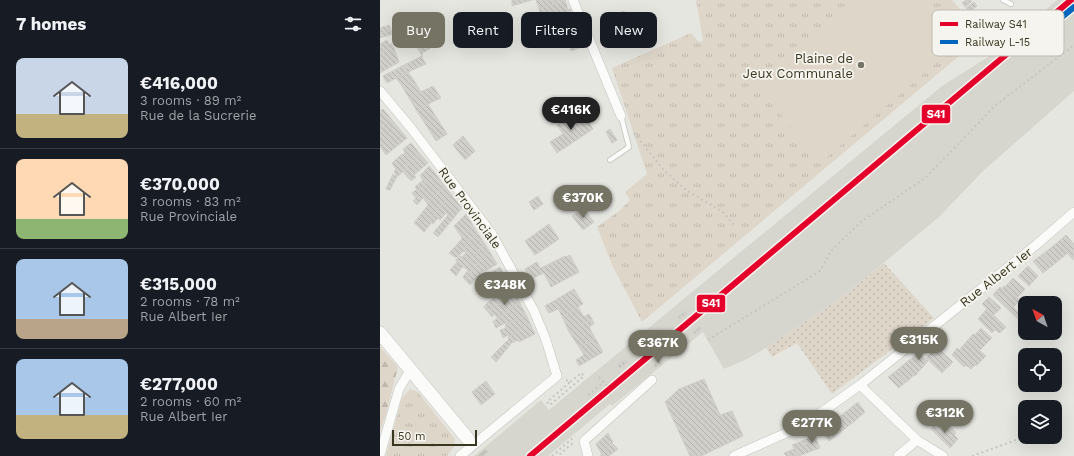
<!DOCTYPE html>
<meta charset="utf-8">
<style>
:root{--surface:#171b24;--page:#20242c;--text:#f1f3f6;--muted:#9ea1a6;--line:#363941;--accent:#757464}
body{margin:0;font-family:"Work Sans",sans-serif;background:var(--page);color:var(--text);height:100vh;display:flex;flex-direction:column;font-size:15px;white-space:nowrap}
*{box-sizing:border-box;margin:0}
p{font-size:13px;color:var(--muted)}
.icon{flex:none;width:22px;height:22px;fill:none;stroke:currentColor;stroke-width:2;stroke-linecap:round;stroke-linejoin:round}
.map{position:relative;flex:1;overflow:hidden}
.details{display:flex;flex-direction:column;background:var(--surface);width:380px}
.details>*{flex:none}
.guide{position:absolute;left:12px;top:12px;width:380px;height:36px;display:flex;gap:8px}
.needle{width:26px;rotate:320deg}
.tools{position:absolute;left:638px;top:296px;display:grid;gap:8px}
.tools a{display:grid;place-items:center;width:44px;height:44px;border-radius:8px;background:var(--surface);box-shadow:0 4px 16px #0002;font-size:20px}
.scale{position:absolute;left:12px;bottom:10px;width:85px;box-sizing:border-box;padding-left:4px;border:2px solid #383720;border-top:0;font-size:11px;line-height:14px;white-space:nowrap;color:#383720;-webkit-text-stroke:3px #f6f4ee;paint-order:stroke}
.price{position:absolute;translate:-50% -34px;padding:0 9px;border-radius:14px;background:var(--accent);color:#fff;font-size:13px;line-height:26px;filter:drop-shadow(0 1px 2px #0008)}
.price::after{content:'';position:absolute;left:50%;top:24px;width:12px;height:9px;margin-left:-6px;background:inherit;clip-path:polygon(0 0,100% 0,50% 100%)}
.price.on{background:#222;color:#fff}
ul{padding:0;list-style:none}
li{display:flex;align-items:center;gap:12px;height:100px;padding:0 16px}
li+li{border-top:1px solid var(--line)}
li span{display:grid;place-items:center;flex:none;width:112px;height:80px;border-radius:8px;color:#555}
li>.icon{margin-inline-start:auto}
span .icon{width:48px;height:48px;fill:#fffc;stroke-width:1}
li b{font-size:17px}
h2{display:flex;justify-content:space-between;align-items:center;height:48px;padding:0 16px;font-size:17px}
.pill{padding:0 14px;border-radius:8px;background:var(--surface);box-shadow:0 4px 16px #0002;font-size:14px;line-height:36px}
.pill.on{background:var(--accent);color:#fff}
main{display:flex;flex:1;min-height:0}
.map>svg:first-child{display:block}
</style>
<main>
<section class="details">
<h2>7 homes<svg class="icon" aria-label="filters" viewBox="0 0 24 24"><path d="M4 7h16M4 17h16"/><circle cx="9" cy="7" r="2"/><circle cx="15" cy="17" r="2"/></svg></h2>
<ul>
<li><span style="background:linear-gradient(#c9d6e8 70%,#c2b280 0)"><svg class="icon" aria-label="home" viewBox="0 0 24 24"><path d="M3 11l9-7 9 7M6 9v11h12V9"/></svg></span><div><b>€416,000</b><p>3 rooms · 89 m²</p><p>Rue de la Sucrerie</p></div></li>
<li><span style="background:linear-gradient(#ffd9b3 75%,#8fb573 0)"><svg class="icon" aria-label="home" viewBox="0 0 24 24"><path d="M3 11l9-7 9 7M6 9v11h12V9"/></svg></span><div><b>€370,000</b><p>3 rooms · 83 m²</p><p>Rue Provinciale</p></div></li>
<li><span style="background:linear-gradient(#a9c7e8 75%,#b9a48a 0)"><svg class="icon" aria-label="home" viewBox="0 0 24 24"><path d="M3 11l9-7 9 7M6 9v11h12V9"/></svg></span><div><b>€315,000</b><p>2 rooms · 78 m²</p><p>Rue Albert Ier</p></div></li>
<li><span style="background:linear-gradient(#a9c7e8 70%,#c2b280 0)"><svg class="icon" aria-label="home" viewBox="0 0 24 24"><path d="M3 11l9-7 9 7M6 9v11h12V9"/></svg></span><div><b>€277,000</b><p>2 rooms · 60 m²</p><p>Rue Albert Ier</p></div></li>
</ul>
</section>
<div class="map">
<svg width="694" height="456" viewBox="0 0 694 456">
<defs>
<pattern id="grass-tufts" width="24" height="20" patternUnits="userSpaceOnUse"><rect width="24" height="20" fill="#dfd6ca"/><path d="M3 7l-1-3M5 7V3M7 7l1-3M15 17l-1-3M17 17v-4M19 17l1-3" fill="none" stroke="#c0b8ad"/></pattern>
<pattern id="forest-firs" width="22" height="20" patternUnits="userSpaceOnUse"><rect width="22" height="20" fill="#dfd6ca"/><path d="M5 1l3.5 6h-7zM16 11l3.5 6h-7z" fill="#c0b8ad"/></pattern>
<pattern id="garden-dots" width="8" height="8" patternUnits="userSpaceOnUse"><rect width="8" height="8" fill="#dfd6ca"/><path d="M2 2h.1M6 6h.1" fill="none" stroke="#c0b8ad" stroke-width="1.8" stroke-linecap="round"/></pattern>
<pattern id="building-back-hatch" width="6" height="6" patternUnits="userSpaceOnUse"><rect width="6" height="6" fill="#d0cfca"/><path d="M-1 5l2 2M0 0l6 6M5-1l2 2" fill="none" stroke="#b3b2ad"/></pattern>
</defs>
<rect width="100%" height="100%" fill="#e6e6e1"/>
<path fill="#d7d6ce" d="M677,0H694V91L602,172L559,217L460,299L386,348L365,360L344,369L323,332L232,406L230,404L168,456H94L161,400L169,410L562,86L616,52Z"/>
<path fill="url(#grass-tufts)" d="M316,0H572L603,36L262,322L233,267L217,227L239,211L250,200L245,192L267,174L232,68L311,33L319,42L323,41Z
M30,389L38,392L75,439L74,447L67,456H6L22,398Z"/>
<path fill="url(#forest-firs)" d="M0,347L18,367L6,414L0,432Z"/>
<path fill="url(#garden-dots)" d="M504,263L554,318L452,394L417,343L392,357L386,348L460,299Z"/>
<path fill="#dfd6ca" d="M485,0H547L583,40L441,162L380,90Z"/>
<path fill="url(#building-back-hatch)" stroke="#cfceca" d="M132,0H152L132,6Z
M156,0H185L159,9Z
M185,0L188,10L190,9L192,15L172,21L170,15L161,18L159,9Z
M586,0L592,1L585,7L582,3Z
M594,2L597,6L590,12L586,8Z
M244,11L253,32L238,38L233,25L227,28L222,17L228,15L230,18Z
M9,25L11,30L0,33V28Z
M11,30L13,34L0,38V33Z
M199,36L202,47L191,51L188,40Z
M7,40L9,45L11,43L13,46L0,54V44Z
M56,41L57,44L42,53V58L46,64L28,72L24,65L42,56L37,47Z
M13,46L19,62L0,73V54Z
M24,65L28,72L7,83L3,76Z
M28,72L33,79L22,86L16,78Z
M33,79L41,92L29,98L22,86Z
M53,86L61,98L48,104L37,111L29,98Z
M48,104L67,134L56,141L37,111Z
M3,109L27,138L6,155L0,147V111Z
M199,110L204,118H206L213,129L177,153L170,142L183,134L177,125Z
M230,129L237,140L232,143L226,132Z
M83,136L95,151L85,160L73,145Z
M31,143L41,155L27,166L28,167L16,178L10,190L6,189L13,174L14,176L16,175L14,172L16,169L12,163L22,154L23,155L25,152L23,149Z
M41,155L48,163L34,175L36,177L31,181L23,172L28,167L27,166Z
M49,166L54,172L44,182L45,183L38,191L40,194L36,198L32,193L37,189L35,187L43,180L40,176Z
M54,172L65,186L47,203L43,198L37,205L33,201L40,194L38,191L45,183L44,182Z
M65,186L71,194L49,221L52,222L44,232L34,223L48,205L47,203Z
M71,194L82,208L58,237L53,233L68,215L66,213L60,220L58,218L53,224L49,221Z
M158,196L163,204L154,210L149,202Z
M203,208L214,222L203,230L192,216Z
M86,214L94,227L81,236L74,226Z
M169,224L179,239L155,255L145,241Z
M94,227L98,234L85,243L87,246L83,250L84,251L76,258L69,253L82,239L81,236Z
M98,234L105,244L82,266H83L76,276L70,270L77,262L76,260L80,256L82,257L86,253L83,250L87,246L85,243Z
M686,235L694,244L693,260L678,242Z
M678,242L688,253L672,266L663,254Z
M105,244L108,249L85,280L83,277L88,270L82,266Z
M108,249L117,264L105,271L104,270L90,285L85,280Z
M663,254L672,266L663,273L653,261Z
M190,255L199,272L171,287L164,273L151,279L145,269L157,262L160,268L163,267L185,256L186,257Z
M648,266L658,276L649,286L638,276Z
M120,267L123,273L111,280L108,274Z
M123,273L126,277L114,284L111,280Z
M126,277L129,283L118,290L114,284Z
M633,278L645,289L637,298L625,287Z
M129,283L135,292L108,312L104,307L107,303L120,294L118,290Z
M624,286L640,301L633,307L644,318L640,321L613,295L620,287L622,289Z
M194,289L203,304L182,316L178,309L169,313L165,306Z
M135,292L140,303L126,310L127,313L117,318L115,314L112,317L108,312Z
M609,297L621,308L614,315L602,304Z
M140,303L146,315L126,325L125,323L116,328L113,321L127,313L126,310Z
M198,307L204,317L209,314L212,319L189,332L182,316Z
M607,309L626,327L620,333L615,330L612,333L598,319Z
M305,311L307,313L300,319L298,316Z
M146,315L150,323L129,337L128,335L123,338L120,330L126,328L125,326Z
M212,319L214,324L209,327L215,338L199,347L189,332Z
M150,323L155,334L139,342L138,340L131,343V344L116,362L111,357L129,339L128,337Z
M320,326L322,328L315,334L313,332Z
M601,328L612,338L600,350L588,340L593,334L595,335Z
M280,330L282,333L275,339L273,336Z
M215,338L223,352L199,366L196,360L204,355L199,347Z
M588,340L606,356L596,366L595,365L591,369L586,365L584,367L572,355L577,348L579,350Z
M557,347L573,362L562,373L546,358Z
M538,354L548,361L540,370L529,360Z
M245,360L248,362L240,368L238,365Z
M280,360L282,362L275,368L273,366Z
M529,360L540,370L535,376L523,365Z
M523,365L534,375L527,382L516,371Z
M516,371L526,382L519,388L508,377Z
M324,379L340,415L352,411L363,436L321,456H310L285,402L299,389Z
M106,381L115,394L101,405L92,392Z
M478,402L485,412L476,420L468,410Z
M468,410L476,420L467,427L459,417Z
M459,417L467,427L458,434L450,424Z
M559,420L567,428L569,425L576,433L574,435L578,439L570,448L551,429Z
M450,424L458,434L449,441L441,431Z
M228,433L233,442L221,453L216,444Z
M435,436L440,448L429,452L424,440Z
M424,440L429,452L419,456L412,445Z
M232,443L238,449L229,456H221V453Z
M414,449L419,456H406L404,453Z"/>
<g fill="none" stroke-linecap="round" stroke-linejoin="round">
<path stroke="#c3c3ba" stroke-width="13" stroke-dasharray="13 6" stroke-linecap="butt" d="M88,439L103,456"/>
<defs>
<path id="service" d="M623,0L631,4
M230,160L249,147L241,116"/>
<path id="minor" d="M193,0L241,116
M0,91L31,128L112,234L154,311L166,340L177,376L80,456
M480,385L537,440L563,456
M0,455L19,389L31,369
M208,456L204,441L272,380
M354,456L422,426L480,385L656,245L694,212
M518,456L537,440"/>
<path id="secondary" d="M0,333L88,439"/>
</defs>
<use href="#service" stroke="#c2c2bd" stroke-width="6"/>
<use href="#minor" stroke="#c2c2bd" stroke-width="10"/>
<use href="#secondary" stroke="#c2c1bb" stroke-width="14"/>
<path stroke="#c6c6bf" stroke-width="2" stroke-dasharray="2 3" stroke-linecap="butt" d="M254,133L283,169L306,190L343,212L354,225
M328,340L440,271L451,251L482,221L545,178L616,105L694,45
M219,377L227,386
M186,380L190,382L167,402L170,405L204,376L201,373L190,382
M208,395L224,382
M176,452L179,455L194,442
M172,456L195,436
M592,456L636,440"/>
<use href="#service" stroke="#fbfbfa" stroke-width="4.5"/>
<use href="#minor" stroke="#fbfbfa" stroke-width="9"/>
<use href="#secondary" stroke="#fbfbfa" stroke-width="13"/>
<defs>
<path id="rail-1" d="M150,456L691,0"/>
<path id="rail-2" d="M646,47L694,7"/>
</defs>
<use href="#rail-1" stroke="#f6f4ee" stroke-width="9"/>
<use href="#rail-2" stroke="#f6f4ee" stroke-width="9"/>
<use href="#rail-1" stroke="#e4002b" stroke-width="6"/>
<use href="#rail-2" stroke="#0065bd" stroke-width="6"/>
</g>
<circle fill="#757464" stroke="#f6f4ee" stroke-width="1.5" cx="481" cy="65" r="4"/>
<g text-anchor="middle" dominant-baseline="central" stroke-width="3.5" stroke-linejoin="round" paint-order="stroke">
<g font-size="13" fill="#383720" stroke="#f6f4ee" text-anchor="end">
<text x="473" y="58">Plaine de<tspan x="473" dy="15">Jeux Communale</tspan></text>
</g>
<g font-size="13" fill="#383720" stroke="#f6f4ee">
<text transform="translate(90 208) rotate(54)">Rue Provinciale</text>
<text transform="translate(616 277) rotate(-38)">Rue Albert Ier</text>
</g>
</g>
<rect x="552" y="10" width="132" height="46" rx="6" fill="#f6f4ee" stroke="#bdbbb0" stroke-width="1"/>
<rect x="560" y="22" width="18" height="4" fill="#e4002b"/>
<rect x="560" y="40" width="18" height="4" fill="#0065bd"/>
<g font-size="11" fill="#383720">
<text x="585" y="28">Railway S41</text>
<text x="585" y="46">Railway L-15</text>
</g>
<g stroke="#f6f4ee" stroke-width="1.5">
<rect x="541" y="104" width="30" height="20" rx="4" fill="#e4002b"/>
<rect x="316" y="294" width="30" height="19" rx="4" fill="#e4002b"/>
</g>
<g font-size="11" text-anchor="middle" font-weight="bold" fill="#fff">
<text x="556" y="118">S41</text>
<text x="331" y="307">S41</text>
</g>
</svg>
<div class="tools">
<a><svg class="needle" viewBox="-14 -14 28 28"><path d="M0-13l5 13h-10z" fill="#e53935"/><path d="M0 13l5-13h-10z" fill="#9ea1a6"/></svg></a>
<a><svg class="icon" aria-label="locate" viewBox="0 0 24 24"><circle cx="12" cy="12" r="6"/><path d="M12 2v4M12 18v4M2 12h4M18 12h4"/></svg></a>
<a><svg class="icon" aria-label="layers" viewBox="0 0 24 24"><path d="M12 4l9 5-9 5-9-5zM3 14l9 5 9-5"/></svg></a>
</div>
<div class="scale">50 m</div>
<b class="price on" style="left:191px;top:131px">€416K</b>
<b class="price" style="left:203px;top:219px">€370K</b>
<b class="price" style="left:125px;top:306px">€348K</b>
<b class="price" style="left:539px;top:361px">€315K</b>
<b class="price" style="left:278px;top:364px">€367K</b>
<b class="price" style="left:565px;top:434px">€312K</b>
<b class="price" style="left:432px;top:444px">€277K</b>
<div class="guide">
<a class="pill on">Buy</a>
<a class="pill">Rent</a>
<a class="pill">Filters</a>
<a class="pill">New</a>
</div>
</div>
</main>
